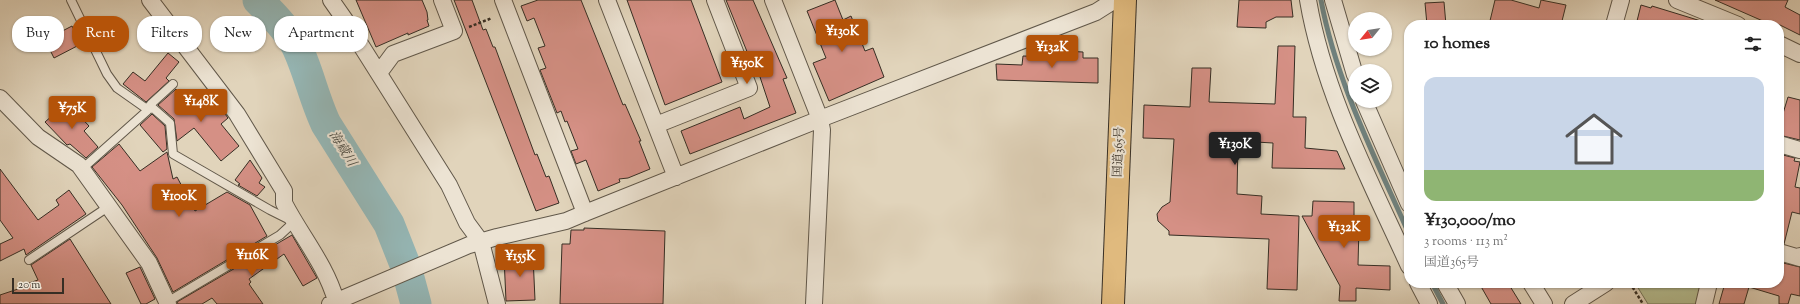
<!DOCTYPE html>
<meta charset="utf-8">
<style>
:root{--surface:#fff;--page:#f2f2f2;--text:#222;--muted:#767676;--accent:#b45309}
body{margin:0;font-family:"Sorts Mill Goudy","Noto Serif JP",serif;background:var(--page);color:var(--text);height:100vh;display:flex;flex-direction:column;font-size:15px;white-space:nowrap}
*{box-sizing:border-box;margin:0}
p{font-size:13px;color:var(--muted)}
.icon{flex:none;width:22px;height:22px;fill:none;stroke:currentColor;stroke-width:2;stroke-linecap:round;stroke-linejoin:round}
.map{position:relative;flex:1;overflow:hidden}
.drawer{position:absolute;left:1404px;top:20px;width:380px;height:268px;display:flex;flex-direction:column;background:var(--surface);border-radius:16px;box-shadow:0 1px 3px #0004}
.drawer>*{flex:none}
.hud{position:absolute;left:12px;top:16px;width:380px;height:36px;display:flex;gap:8px}
.needle{width:26px;rotate:240deg}
.tools{position:absolute;left:1348px;top:12px;display:grid;gap:8px}
.tools a{display:grid;place-items:center;width:44px;height:44px;border-radius:50%;background:var(--surface);box-shadow:0 1px 3px #0004;font-size:20px}
.scale{position:absolute;left:12px;bottom:10px;width:52px;box-sizing:border-box;padding-left:4px;border:2px solid #362e24;border-top:0;font-size:11px;line-height:14px;white-space:nowrap;color:#362e24;-webkit-text-stroke:3px #ece3d3;paint-order:stroke}
.price{position:absolute;translate:-50% -34px;padding:0 9px;border-radius:4px;background:var(--accent);color:#fff;font-size:13px;line-height:26px;filter:drop-shadow(0 1px 2px #0008)}
.price::after{content:'';position:absolute;left:50%;top:24px;width:12px;height:9px;margin-left:-6px;background:inherit;clip-path:polygon(0 0,100% 0,50% 100%)}
.price.selected{background:#222;color:#fff}
ul{padding:0;list-style:none}
li{display:grid;align-content:center;gap:8px;height:212px;padding:0 20px}
li span{display:grid;place-items:center;height:124px;border-radius:12px;color:#555}
li>.icon{margin-inline-start:auto}
span .icon{width:72px;height:72px;fill:#fffc;stroke-width:1}
li b{font-size:17px}
h2{display:flex;justify-content:space-between;align-items:center;height:48px;padding:0 20px;font-size:17px}
.pill{padding:0 14px;border-radius:16px;background:var(--surface);box-shadow:0 1px 3px #0004;font-size:14px;line-height:36px}
.pill.selected{background:var(--accent);color:#fff}
.map>svg:first-child{display:block}
</style>
<div class="map">
<svg width="1800" height="304" viewBox="0 0 1800 304">
<rect width="100%" height="100%" fill="#e1d4bb"/>
<filter id="stains"><feTurbulence type="fractalNoise" baseFrequency=".005" numOctaves="4"/><feColorMatrix values="0 0 0 0 .2 0 0 0 0 .09 0 0 0 0 .02 0 0 0 .5 -.17"/></filter>
<radialGradient id="worn" r=".72"><stop offset=".6" stop-color="#630" stop-opacity="0"/><stop offset="1" stop-color="#630" stop-opacity=".3"/></radialGradient>
<path fill="#b4bc8f" stroke="#75755a" d="M1635,283H1703L1697,304H1648Z"/>
<g fill="none" stroke-linecap="round" stroke-linejoin="round">
<path stroke="#6f807c" stroke-width="5" d="M1321,0C1336,82 1376,159 1409,234
M1432,283L1443,304"/>
<path stroke="#95b7b6" stroke-width="31" d="M258,0C272,14 286,28 296,45C308,69 314,99 326,124L389,224L406,267L416,304"/>
</g>
<path fill="#d59085" stroke="#362e24" d="M356,0H422L427,12L428,20H427L429,26L408,35V33L376,47Z
M454,0H472L483,30L486,29L493,47H495L535,155L537,154L546,177L549,176L559,203L536,211Z
M538,0H581L623,105L625,104L641,141H639L650,169L628,178L619,179L620,182L598,191L586,160L576,164L571,151L578,149L567,121L565,122L561,111L557,113L540,70L546,68L538,48L545,46L534,18L527,21L521,6Z
M627,0H691L722,82L665,105Z
M726,0H753L787,78L783,79L796,113L690,154L681,131L740,107L744,119L770,107L752,53L748,54Z
M835,0L843,20L851,16L865,51L873,48L884,77L829,101L813,63L826,58L807,11Z
M1239,0H1291L1293,17H1276L1266,22V28L1237,27Z
M1495,0H1511L1539,8L1541,0L1566,5L1561,25H1489Z
M1715,0H1788L1785,7L1800,15V35L1780,25H1772Z
M1444,2L1446,25H1427L1425,3Z
M1641,5L1651,8L1652,6L1701,21L1700,25H1636Z
M72,26L81,44L54,58L45,40Z
M1278,46H1295L1293,117H1306L1305,148L1337,151L1345,169L1272,168L1273,143L1238,141L1237,194L1262,196L1261,214L1299,216L1297,290L1267,289L1269,239L1169,235V231L1158,221L1157,214L1162,207L1170,202L1174,139L1143,138L1144,105L1190,107L1192,68H1211L1209,102L1275,104Z
M1063,51L1083,52V58H1098V83L997,80L996,64L1022,65L1023,56L1063,57Z
M168,53L179,62L166,78L169,81L146,102L123,84L133,72L145,81Z
M176,89L195,109L205,101L207,104L214,99L228,118L221,124L239,146L221,161L194,128L177,141L174,119L158,105Z
M1788,97L1800,100V140L1779,135V119L1781,120Z
M60,104L67,112L69,110L73,114L75,111L89,126L84,131L98,147L86,158L70,144L67,145L45,122L53,115L50,113Z
M152,114L165,126L167,149L163,152L140,125Z
M119,144L140,171L167,152L173,179L177,177L195,211L227,192L250,205L267,236L173,292L157,258L122,205L92,167Z
M1779,154L1795,158L1794,161L1800,162L1795,187L1800,188V214L1792,212L1784,244L1779,243Z
M250,160L262,178L259,183L265,187L257,196L238,185L240,184L235,180Z
M0,169L38,220L59,205L56,200L69,190L86,214L26,255L24,249L0,261V244L13,238L0,220Z
M1313,201L1354,202V227H1359L1358,265L1390,266V290L1356,288V301H1339L1340,286L1302,216H1312Z
M584,228L665,231L663,304H560L562,244H570L571,230H584Z
M292,235L317,278L303,286L284,254L249,279L251,282L249,284L263,304H217L212,298L202,304H178L177,302Z
M70,239L111,304H0V295L24,287L23,285L38,280L31,265Z
M533,256L535,300L506,301L504,257Z
M1779,262L1800,267V296L1791,294L1788,304H1779V296L1749,287L1744,304H1719L1725,283H1779Z
M140,267L155,299L146,304H141L126,273Z
M1479,283H1504V285L1508,283L1521,304H1491Z"/>
<g fill="none" stroke-linecap="round" stroke-linejoin="round">
<defs>
<path id="service" d="M71,0L107,74L117,88L144,107L154,109L170,123L173,154L270,210L294,222L280,235L167,302
M82,169L147,111L151,104L173,84
M29,260L108,207"/>
<path id="minor" d="M150,0L237,114L284,191V203C301,236 326,265 336,301
M331,0L345,20L449,185L467,223L481,242L497,304
M503,0L585,213
M607,0L676,177
M773,0L820,119L822,130L814,304
M1308,0C1324,94 1370,180 1409,266
M1333,0L1355,75
M1677,0L1738,25
M1614,25L1621,0
M1779,44L1800,54
M379,73L393,54L454,31L442,0
M0,98L38,137L79,165L149,263L168,304
M1364,101L1409,204
M656,125L749,88L715,0
M1779,144L1800,150
M1779,252L1800,258V256
M1418,283L1429,304
M1445,283L1457,304
M1531,283L1544,304
M330,304L469,245L497,237L566,221L585,213L820,119L1096,12L1115,0
M1573,304L1606,283
M1704,304L1709,283"/>
<path id="trunk" d="M1113,304L1125,0"/>
</defs>
<use href="#service" stroke="#61584a" stroke-width="10"/>
<use href="#minor" stroke="#61584a" stroke-width="18"/>
<use href="#trunk" stroke="#362e24" stroke-width="24"/>
<path stroke="#362e24" stroke-width="2.5" stroke-dasharray="3 2" stroke-linecap="butt" d="M469,27L492,18
M1630,283L1643,304"/>
<use href="#service" stroke="#ece3d3" stroke-width="8"/>
<use href="#minor" stroke="#ece3d3" stroke-width="16"/>
<use href="#trunk" stroke="#e0ba7e" stroke-width="22"/>
</g>
<g text-anchor="middle" dominant-baseline="central" stroke-width="4" stroke-linejoin="round" paint-order="stroke">
<g font-size="12" fill="#362e24" stroke="#ece3d3">
<text transform="translate(1119 152) rotate(-88)">国道365号</text>
</g>
<g font-size="13" font-style="italic" fill="#494941" stroke="#ece3d3">
<text transform="translate(342 149) rotate(58)">海蔵川</text>
</g>
</g>
<rect width="100%" height="100%" filter="url(#stains)"/>
<rect width="100%" height="100%" fill="url(#worn)"/>
</svg>
<div class="tools">
<a><svg class="needle" viewBox="-14 -14 28 28"><path d="M0-13l5 13h-10z" fill="#e53935"/><path d="M0 13l5-13h-10z" fill="#767676"/></svg></a>
<a><svg class="icon" aria-label="layers" viewBox="0 0 24 24"><path d="M12 4l9 5-9 5-9-5zM3 14l9 5 9-5"/></svg></a>
</div>
<div class="scale">20 m</div>
<b class="price" style="left:842px;top:53px">¥130K</b>
<b class="price" style="left:1052px;top:69px">¥132K</b>
<b class="price" style="left:747px;top:85px">¥150K</b>
<b class="price" style="left:201px;top:123px">¥148K</b>
<b class="price" style="left:72px;top:130px">¥75K</b>
<b class="price selected" style="left:1235px;top:166px">¥130K</b>
<b class="price" style="left:179px;top:218px">¥100K</b>
<b class="price" style="left:1344px;top:249px">¥132K</b>
<b class="price" style="left:252px;top:277px">¥116K</b>
<b class="price" style="left:520px;top:278px">¥155K</b>
<div class="hud">
<a class="pill">Buy</a>
<a class="pill selected">Rent</a>
<a class="pill">Filters</a>
<a class="pill">New</a>
<a class="pill">Apartment</a>
</div>
<section class="drawer">
<h2>10 homes<svg class="icon" aria-label="filters" viewBox="0 0 24 24"><path d="M4 7h16M4 17h16"/><circle cx="9" cy="7" r="2"/><circle cx="15" cy="17" r="2"/></svg></h2>
<ul>
<li><span style="background:linear-gradient(#c9d6e8 75%,#8fb573 0)"><svg class="icon" aria-label="home" viewBox="0 0 24 24"><path d="M3 11l9-7 9 7M6 9v11h12V9"/></svg></span><div><b>¥130,000/mo</b><p>3 rooms · 113 m²</p><p>国道365号</p></div></li>
</ul>
</section>
</div>
